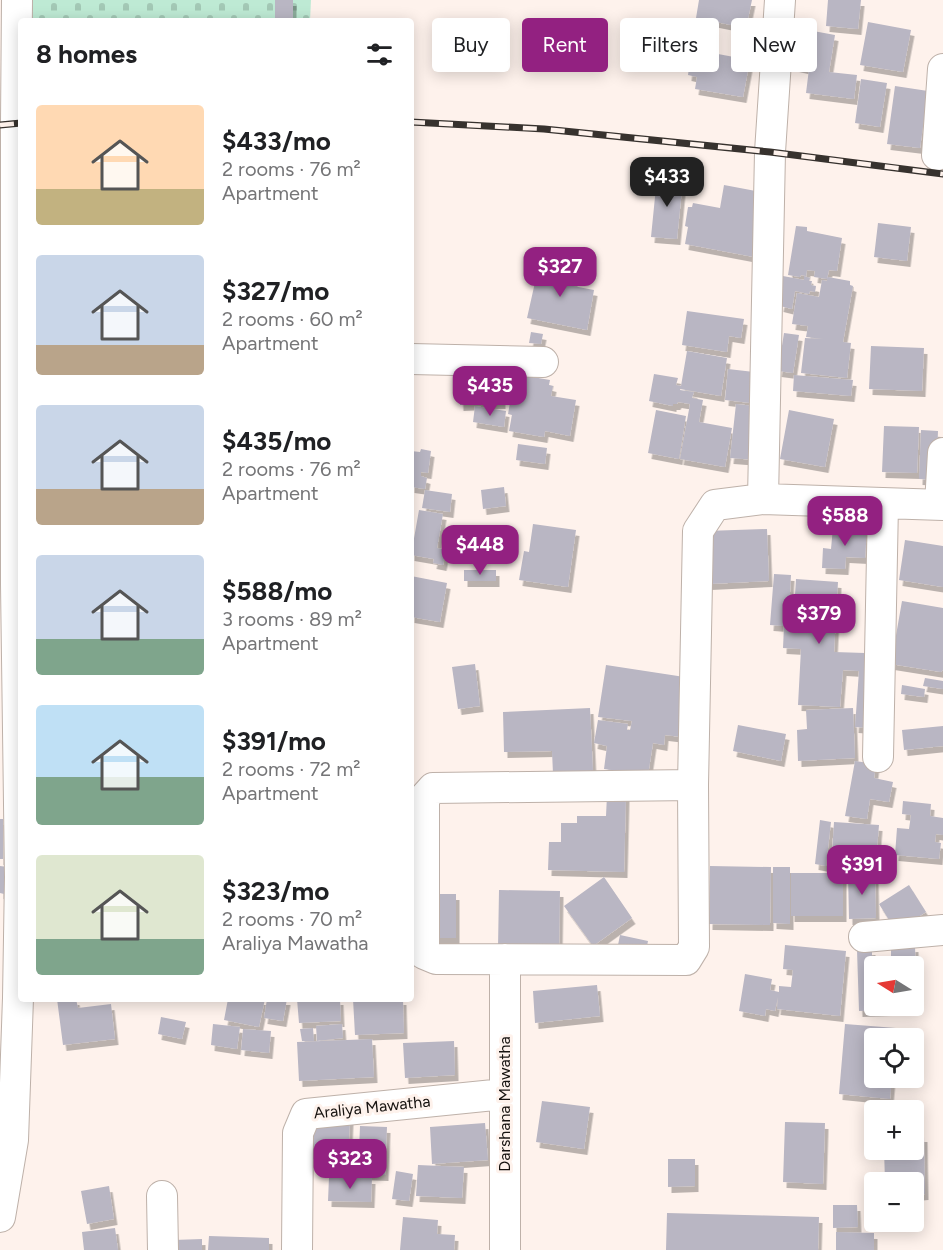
<!DOCTYPE html>
<meta charset="utf-8">
<style>
:root{--surface:#fff;--page:#f2f2f2;--text:#202124;--muted:#757577;--accent:#932181}
body{margin:0;font-family:Figtree,sans-serif;background:var(--page);color:var(--text);height:100vh;display:flex;flex-direction:column;font-size:22px;white-space:nowrap}
*{box-sizing:border-box;margin:0}
p{font-size:20px;color:var(--muted)}
.icon{flex:none;width:33px;height:33px;fill:none;stroke:currentColor;stroke-width:2;stroke-linecap:round;stroke-linejoin:round}
.map{position:relative;flex:1;overflow:hidden}
.side{position:absolute;left:18px;top:18px;width:396px;height:984px;display:flex;flex-direction:column;background:var(--surface);border-radius:6px;box-shadow:0 3px 15px #0003}
.side>*{flex:none}
.hud{position:absolute;left:432px;top:18px;width:420px;height:54px;display:flex;gap:12px}
.needle{width:39px;rotate:281deg}
.buttons{position:absolute;left:864px;top:956px;display:grid;gap:12px}
.buttons a{display:grid;place-items:center;width:60px;height:60px;border-radius:6px;background:var(--surface);box-shadow:0 3px 15px #0003;font-size:30px}
.price{position:absolute;translate:-50% -51px;padding:0 14px;border-radius:12px;background:var(--accent);color:#fff;font-size:20px;line-height:39px;filter:drop-shadow(0 2px 3px #0008)}
.price::after{content:'';position:absolute;left:50%;top:36px;width:18px;height:14px;margin-left:-9px;background:inherit;clip-path:polygon(0 0,100% 0,50% 100%)}
.price.current{background:#222;color:#fff}
ul{padding:0;list-style:none}
li{display:flex;align-items:center;gap:18px;height:150px;padding:0 18px}
li span{display:grid;place-items:center;flex:none;width:168px;height:120px;border-radius:6px;color:#555}
li>.icon{margin-inline-start:auto}
span .icon{width:72px;height:72px;fill:#fffc;stroke-width:1}
li b{font-size:26px}
h2{display:flex;justify-content:space-between;align-items:center;height:72px;padding:0 18px;font-size:26px}
.chip{padding:0 21px;border-radius:6px;background:var(--surface);box-shadow:0 3px 15px #0003;font-size:21px;line-height:54px}
.chip.current{background:var(--accent);color:#fff}
.map>svg:first-child{display:block}
</style>
<div class="map">
<svg width="943" height="1250" viewBox="0 0 943 1250">
<defs>
<pattern id="cemetery-stones" width="16" height="16" patternUnits="userSpaceOnUse" patternTransform="scale(1.5)"><rect width="16" height="16" fill="#beead4"/><path d="M2 7V4a2 2 0 0 1 4 0v3zM10 15v-3a2 2 0 0 1 4 0v3z" fill="#a3c8b5"/></pattern>
<filter id="shadow"><feDropShadow dx="3.5" dy="6" stdDeviation="0" flood-color="#0004"/></filter>
</defs>
<rect width="100%" height="100%" fill="#fef2ec"/>
<path fill="url(#cemetery-stones)" d="M30,0H311L310,21H30Z"/>
<path fill="#b9b6c3" fill-rule="evenodd" filter="url(#shadow)" d="M275,0H293V21H275Z
M699,0H752L746,28L696,18Z
M828,0H861L858,29L826,26Z
M868,22L911,30L903,72L860,65Z
M797,28L835,35L829,72L857,75L854,99L806,93L809,69L791,65Z
M702,51L750,60L743,97L695,89L697,77L688,75L691,53L701,54Z
M861,79L887,83L880,127L855,123Z
M895,86L928,91L920,148L887,144Z
M657,177L683,179L677,239L651,237Z
M724,185L761,192L754,257L685,244L688,227L685,226L688,207H692L693,203L720,208Z
M878,223L911,227L907,261L874,257Z
M796,226L807,227V231L842,238L837,271L829,270L827,279L828,277L850,281V285L853,286L843,342L851,343L847,378L801,373L805,338L823,339L806,337L808,326L792,324L797,293L819,297L822,280L827,281V279L814,277L815,271L807,270L806,276L801,275L800,277L788,275Z
M553,257L566,259L563,272L575,274L573,286L594,290L587,330L527,318L538,269L550,271Z
M783,276L804,280V276L810,278L809,281H812L811,285L816,286L815,292L810,291L809,294L795,291L792,309L780,306L783,289H781Z
M687,311L744,319L741,338L729,336L727,352L682,345Z
M531,332L543,334L541,344L529,343Z
M784,333L799,335L793,373L778,371Z
M871,346L924,348L922,391L869,389Z
M687,351L727,358L721,396L680,389V390L694,392L692,398L703,400L699,422L732,428L725,467L680,459L690,404L678,402L677,404H673V406L649,401L654,374L678,378L676,385L681,386Z
M728,369L754,372L751,403L725,400Z
M501,370L502,403L460,405L458,372Z
M515,374L550,380L549,385L553,386L551,396L576,400L570,436L545,431L544,437L509,431L512,415L508,414Z
M794,375L853,380L851,396L793,391Z
M736,404L763,407L757,460L730,458Z
M475,406L506,411L504,427L473,422Z
M656,410L686,416L679,459L648,453Z
M789,410L834,419L825,467L780,459Z
M884,426L919,427L917,473L882,472Z
M921,430L938,431L936,480L919,479Z
M518,444L547,448L545,464L516,460Z
M421,449L431,451L428,473L421,472V476L427,478L425,489L411,487V451L420,452Z
M504,487L506,506L483,509L481,490Z
M425,490L452,494L450,512L422,508Z
M419,510L443,514L437,548L446,550L443,565L433,563L434,559L411,555V544H413Z
M533,524L576,530L568,587L519,580L524,551L529,552Z
M833,527L867,529L865,558L846,557L845,569L822,568L823,548L831,549Z
M767,529L769,581L708,584L706,531Z
M905,540L943,546V587L899,580Z
M464,570H496V581H464Z
M774,574L791,575L789,610H794L796,579L838,582L834,652L865,653V659L873,660L869,728L855,727L859,671L843,670L840,707L798,705L801,649L783,648L784,626L770,625Z
M411,576L447,583L440,622L411,617Z
M902,601L943,608V670L941,672L891,664Z
M475,664L480,706L458,709L452,667Z
M606,665L691,678L682,737L665,735L664,745L653,743L648,775L604,769L607,746L594,743L598,720L628,724L627,730H630L632,721L598,717Z
M925,678L943,681V689L923,686Z
M902,685L925,689L924,697L901,694Z
M590,708L593,772L553,774L552,751L504,752L503,712Z
M853,708L855,758L798,761L797,730L807,729L806,710Z
M738,725L786,734L781,761L733,751Z
M943,726V746L904,750L902,730Z
M855,761L876,764L874,778L893,782L889,802L870,799L867,819L845,816Z
M607,795H626L624,872L548,870L549,842H561V823H577V816H606Z
M903,801L931,804L930,816L943,818V835L936,834L935,842L941,843L939,859L895,855L897,828L909,829L911,815L902,814Z
M0,819H3V859H0Z
M820,820L831,822L826,866L815,864Z
M834,822L879,825L875,872L831,869Z
M0,866L8,867L4,894L0,893Z
M710,866L771,867L770,925L709,924Z
M773,867H790V924L773,923Z
M791,873H843V916H791Z
M848,874H875L876,918L849,919Z
M604,877L632,918L593,946L564,906Z
M909,885L926,912L896,931L879,904Z
M499,890L560,891L559,949L498,948Z
M431,894H456V938H430Z
M620,935L648,941L645,956L617,950Z
M785,945L846,951L840,1016L777,1009L778,997L775,1011L766,1009L765,1016L739,1011L745,974L772,979L770,990L779,992V986L791,987L793,970L783,969Z
M915,946L917,1009L859,1011L857,950L872,949V959H891V947ZM874,966H914V1005H874Z
M597,985L600,1016L535,1023L533,991Z
M57,999H76L78,1008L111,1004L115,1039L63,1045Z
M228,999H265L259,1027L224,1020Z
M267,999H287L283,1021L264,1018Z
M297,999H340L341,1021L299,1023Z
M353,999H403L404,1033L355,1035Z
M161,1017L186,1022L182,1039L158,1034Z
M213,1024L240,1027L237,1049L211,1045Z
M342,1024L343,1038L317,1041L316,1026Z
M845,1024L896,1028L895,1038H874V1077H892L890,1099L839,1094Z
M313,1028L314,1041H302L300,1029Z
M243,1029L271,1031L269,1053L241,1050Z
M372,1039L374,1077L299,1081L297,1042Z
M454,1041L455,1075L405,1078L403,1043Z
M542,1101L590,1107L584,1149L536,1142Z
M314,1117L350,1118L348,1160L313,1159Z
M785,1122L825,1123L823,1184L783,1182Z
M485,1123L488,1160L432,1164L430,1127Z
M360,1126L387,1127L385,1175L358,1174Z
M914,1136H924L925,1194L914,1195V1182H885L884,1149H914Z
M668,1159H695V1186L668,1187Z
M418,1165L464,1167L462,1198L416,1196Z
M396,1171L413,1174L409,1201L392,1199Z
M329,1177L372,1178L371,1202L328,1201Z
M109,1186L114,1219L87,1224L81,1191Z
M833,1205H857L858,1227L833,1228Z
M667,1213L819,1217L818,1250H666Z
M403,1217L438,1220L437,1234L455,1235L454,1250H400Z
M115,1228L118,1250H84L82,1232Z
M836,1232L874,1233V1250H836Z
M209,1236L269,1238V1250H208Z
M202,1239V1250H173V1240Z"/>
<g fill="none" stroke-linecap="round" stroke-linejoin="round">
<defs>
<path id="minor" d="M937,155L943,69
M411,359L543,362
M763,499L770,152L780,0
M940,504L943,453
M878,757L883,504
M693,785L433,788L424,798V954L436,959L686,960L694,947L693,785L698,531L715,505L763,499L943,505
M864,937L943,930
M162,1196L163,1250
M0,1217L13,1140L18,998L20,877L16,584V123L17,0
M297,1250L298,1133L306,1114L504,1094
M505,1250V959"/>
</defs>
<use href="#minor" stroke="#beb1a9" stroke-width="32"/>
<use href="#minor" stroke="#fff" stroke-width="30"/>
<defs>
<path id="rail" d="M411,122L544,129L770,152L943,174
M0,125L21,123"/>
</defs>
<use href="#rail" stroke="#37322e" stroke-width="7"/>
<use href="#rail" stroke="#fef2ec" stroke-width="4.5" stroke-dasharray="14" stroke-linecap="butt"/>
</g>
<g text-anchor="middle" dominant-baseline="central" stroke-width="6" stroke-linejoin="round" paint-order="stroke">
<g font-size="16" fill="#16120f" stroke="#fef2ec">
<text transform="translate(504 1104) rotate(-90)">Darshana Mawatha</text>
<text transform="translate(372 1107) rotate(-6)">Araliya Mawatha</text>
</g>
</g>
</svg>
<div class="buttons">
<a><svg class="needle" viewBox="-14 -14 28 28"><path d="M0-13l5 13h-10z" fill="#e53935"/><path d="M0 13l5-13h-10z" fill="#757577"/></svg></a>
<a><svg class="icon" aria-label="locate" viewBox="0 0 24 24"><circle cx="12" cy="12" r="6"/><path d="M12 2v4M12 18v4M2 12h4M18 12h4"/></svg></a>
<a>+</a>
<a>−</a>
</div>
<b class="price current" style="left:667px;top:208px">$433</b>
<b class="price" style="left:560px;top:298px">$327</b>
<b class="price" style="left:490px;top:417px">$435</b>
<b class="price" style="left:845px;top:547px">$588</b>
<b class="price" style="left:480px;top:576px">$448</b>
<b class="price" style="left:819px;top:645px">$379</b>
<b class="price" style="left:862px;top:896px">$391</b>
<b class="price" style="left:350px;top:1190px">$323</b>
<div class="hud">
<a class="chip">Buy</a>
<a class="chip current">Rent</a>
<a class="chip">Filters</a>
<a class="chip">New</a>
</div>
<section class="side">
<h2>8 homes<svg class="icon" aria-label="filters" viewBox="0 0 24 24"><path d="M4 7h16M4 17h16"/><circle cx="9" cy="7" r="2"/><circle cx="15" cy="17" r="2"/></svg></h2>
<ul>
<li><span style="background:linear-gradient(#ffd9b3 70%,#c2b280 0)"><svg class="icon" aria-label="home" viewBox="0 0 24 24"><path d="M3 11l9-7 9 7M6 9v11h12V9"/></svg></span><div><b>$433/mo</b><p>2 rooms · 76 m²</p><p>Apartment</p></div></li>
<li><span style="background:linear-gradient(#c9d6e8 75%,#b9a48a 0)"><svg class="icon" aria-label="home" viewBox="0 0 24 24"><path d="M3 11l9-7 9 7M6 9v11h12V9"/></svg></span><div><b>$327/mo</b><p>2 rooms · 60 m²</p><p>Apartment</p></div></li>
<li><span style="background:linear-gradient(#c9d6e8 70%,#b9a48a 0)"><svg class="icon" aria-label="home" viewBox="0 0 24 24"><path d="M3 11l9-7 9 7M6 9v11h12V9"/></svg></span><div><b>$435/mo</b><p>2 rooms · 76 m²</p><p>Apartment</p></div></li>
<li><span style="background:linear-gradient(#c9d6e8 70%,#7fa58c 0)"><svg class="icon" aria-label="home" viewBox="0 0 24 24"><path d="M3 11l9-7 9 7M6 9v11h12V9"/></svg></span><div><b>$588/mo</b><p>3 rooms · 89 m²</p><p>Apartment</p></div></li>
<li><span style="background:linear-gradient(#bfe0f5 60%,#7fa58c 0)"><svg class="icon" aria-label="home" viewBox="0 0 24 24"><path d="M3 11l9-7 9 7M6 9v11h12V9"/></svg></span><div><b>$391/mo</b><p>2 rooms · 72 m²</p><p>Apartment</p></div></li>
<li><span style="background:linear-gradient(#dfe7d0 70%,#7fa58c 0)"><svg class="icon" aria-label="home" viewBox="0 0 24 24"><path d="M3 11l9-7 9 7M6 9v11h12V9"/></svg></span><div><b>$323/mo</b><p>2 rooms · 70 m²</p><p>Araliya Mawatha</p></div></li>
</ul>
</section>
</div>
